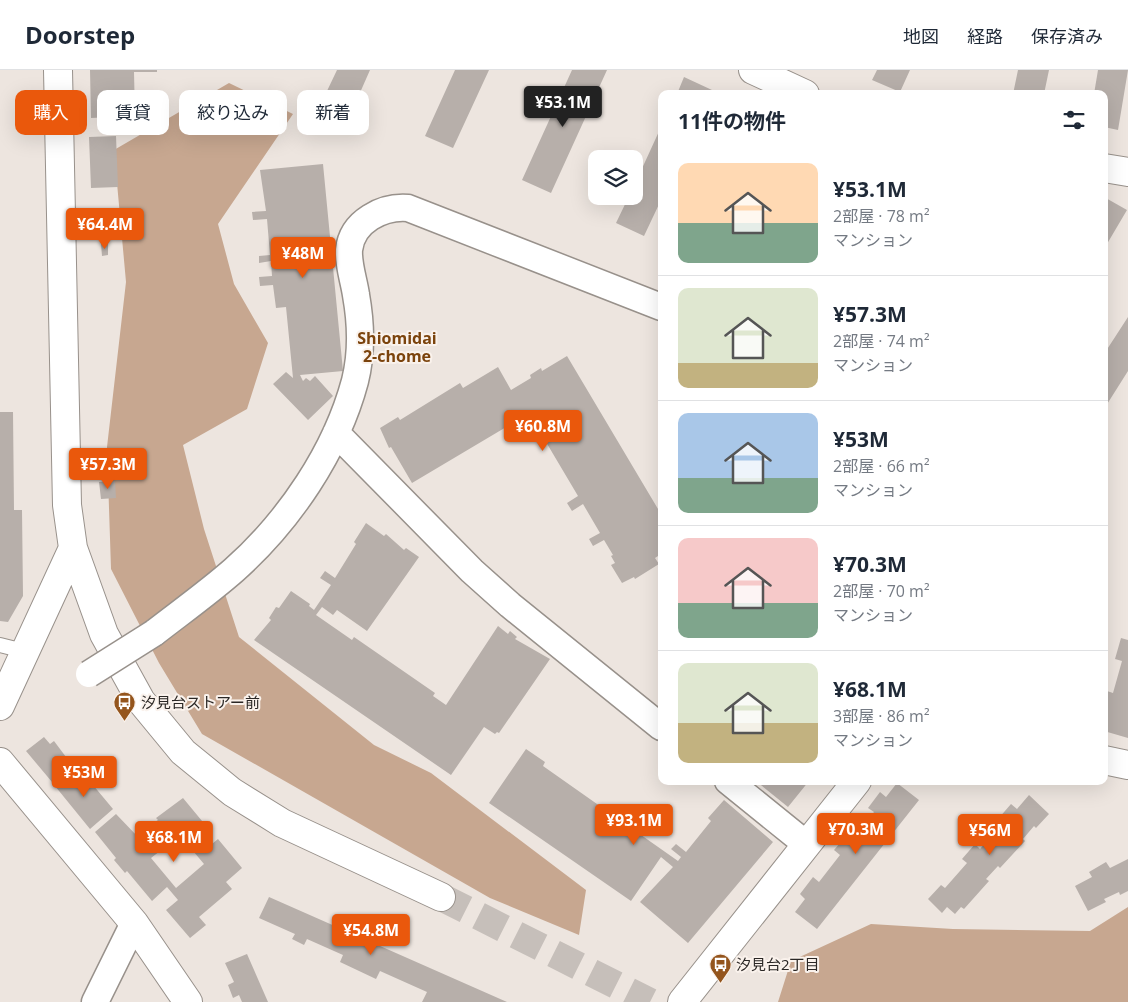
<!DOCTYPE html>
<html lang="ja">
<meta charset="utf-8">
<style>
:root{--surface:#fff;--page:#f2f2f3;--text:#1f2937;--muted:#747a83;--line:#e0e1e3;--accent:#ea580c}
body{margin:0;font-family:"Open Sans","Noto Sans JP",sans-serif;background:var(--page);color:var(--text);height:100vh;display:flex;flex-direction:column;font-size:19px;white-space:nowrap}
*{box-sizing:border-box;margin:0}
p{font-size:16px;color:var(--muted)}
.icon{flex:none;width:28px;height:28px;fill:none;stroke:currentColor;stroke-width:2;stroke-linecap:round;stroke-linejoin:round}
.map{position:relative;flex:1;overflow:hidden}
.details{position:absolute;left:658px;top:20px;width:450px;height:695px;display:flex;flex-direction:column;background:var(--surface);border-radius:10px;box-shadow:0 5px 20px #0002}
.details>*{flex:none}
.top-card{position:absolute;left:15px;top:20px;width:475px;height:45px;display:flex;gap:10px}
.fabs{position:absolute;left:588px;top:80px;display:grid;gap:10px}
.fabs a{display:grid;place-items:center;width:55px;height:55px;border-radius:10px;background:var(--surface);box-shadow:0 5px 20px #0002;font-size:25px}
.price{position:absolute;translate:-50% -42px;padding:0 11px;border-radius:5px;background:var(--accent);color:#fff;font-size:16px;line-height:32px;filter:drop-shadow(0 1px 2px #0008)}
.price::after{content:'';position:absolute;left:50%;top:30px;width:15px;height:11px;margin-left:-8px;background:inherit;clip-path:polygon(0 0,100% 0,50% 100%)}
.price.selected{background:#222;color:#fff}
ul{padding:0;list-style:none}
li{display:flex;align-items:center;gap:15px;height:125px;padding:0 20px}
li+li{border-top:1px solid var(--line)}
li span{display:grid;place-items:center;flex:none;width:140px;height:100px;border-radius:10px;color:#555}
li>.icon{margin-inline-start:auto}
span .icon{width:60px;height:60px;fill:#fffc;stroke-width:1}
li b{font-size:21px}
h2{display:flex;justify-content:space-between;align-items:center;height:60px;padding:0 20px;font-size:21px}
.tag{padding:0 18px;border-radius:10px;background:var(--surface);box-shadow:0 5px 20px #0002;font-size:18px;line-height:45px}
.tag.selected{background:var(--accent);color:#fff}
header{display:flex;align-items:center;gap:30px;box-sizing:border-box;height:70px;padding:0 25px;background:var(--surface);border-bottom:1px solid var(--line)}
header strong{font-size:24px}
nav{display:flex;gap:28px;margin-inline-start:auto;font-size:18px}
.map>svg:first-child{display:block}
</style>
<header>
<strong>Doorstep</strong>
<nav><a>地図</a><a>経路</a><a>保存済み</a></nav>
</header>
<div class="map">
<svg width="1128" height="932" viewBox="0 0 1128 932">
<rect width="100%" height="100%" fill="#ede5df"/>
<path fill="#c7a790" d="M229,13L293,44L218,154L234,214L268,273L247,339L183,375L204,459L239,567L374,675L431,703L586,820L579,865L490,828L202,664L159,593L111,499L107,377L126,212L114,80Z
M1128,837V932H778L791,891L871,854L953,859L1090,861Z"/>
<path fill="#b7afaa" fill-rule="evenodd" d="M90,0H157V2H134L135,46L91,48Z
M337,0H370L355,34L327,21Z
M455,0H489L453,78L425,66Z
M572,0H607L551,123L522,110Z
M877,0H910L900,22L872,10Z
M1018,0H1049L1044,24H1013Z
M1098,0H1128L1118,60L1104,57V24H1094Z
M684,7L712,20L711,24H677Z
M18,33H24V45L19,46Z
M661,57V130L644,166L616,153L629,126H634V116Z
M116,66L118,117L91,118L89,67Z
M323,94L343,301L300,305L303,311L306,308L310,311L315,306L333,326L308,350L273,314L286,302L293,308L286,237L276,238L273,215L260,216L259,207L272,206L271,191L259,193V186L270,185L267,149L253,150L252,142L266,141L260,100Z
M1104,127L1127,140L1104,179Z
M101,174H108V185L102,186Z
M1128,247V301L1104,339V284Z
M567,286L661,444V484L655,488L659,494L635,509L634,507L622,513L611,495L615,493L611,486L613,485L604,470L593,476L589,469L600,463L583,434L572,441L567,433L578,426L527,340L521,343L523,347L412,413L391,377L389,378L380,358L398,347L400,350L460,313L463,318L498,297L511,320L531,308L530,305L541,298L542,301Z
M0,342H13L14,440H22L23,526L8,552L0,551Z
M115,411L116,428L101,429L99,412Z
M366,453L384,466L386,464L404,480L406,478L419,487L367,561L337,540L333,545L322,537L316,545L352,570L354,567L435,623L433,626L446,635L498,556L508,564L510,561L517,567L515,569L550,589L499,663L497,662L495,664L484,657L451,705L254,570L271,550L269,548L276,537L279,538L291,521L310,534L309,536L314,540L331,515L320,508L325,501L335,508L356,474L354,472Z
M1121,568L1128,570V668L1104,661L1107,644L1104,643V632L1107,621L1113,623L1122,591L1115,589Z
M44,667L50,674L54,671L66,687L63,690L70,697L52,712L26,681Z
M526,679L545,692L543,696L678,791L681,787L671,779L676,774L686,782L711,751L708,748L724,730L773,772L688,873L640,832L673,797L661,787L631,831L489,733Z
M78,697L113,739L90,759L55,716Z
M756,711H809L788,737Z
M897,713L919,730L817,859L795,842L805,829L800,824L813,807L819,812L840,785L834,780L846,766L852,770L874,742L868,738L880,722L886,727Z
M1029,725L1049,744L1036,758L1034,756L1023,769L1025,771L1000,798L998,796L986,809L989,811L964,839L961,837L955,844L947,837L942,843L928,829L941,815L945,818L967,793L962,789L975,774L980,779L1003,753L998,749L1011,734L1017,739Z
M183,728L207,757L198,767L207,778L218,769L242,798L226,812L232,819L199,847L206,855L190,868L166,840L178,830L167,817L152,831L127,801L125,803L114,790L116,788L95,762L116,744L139,768L137,770L139,773L156,758L152,754L158,750L156,748ZM169,774L177,784L188,775L204,794L176,818L151,788Z
M1128,789V821L1120,825L1119,822L1104,829L1106,832L1088,841L1075,816L1092,807L1089,802L1106,792L1110,798Z
M269,827L507,932H422L427,922L380,901L376,909L340,892L343,885L307,869L304,875L292,869L295,864L259,848Z
M247,884L268,932H242L239,925L233,928L228,915L234,912L225,893Z"/>
<g fill="none" stroke-linecap="round" stroke-linejoin="round">
<path stroke="#c6bfba" stroke-width="28" stroke-dasharray="28 14" stroke-linecap="butt" d="M441,827L650,932"/>
<defs>
<path id="service" d="M0,575L24,581"/>
<path id="minor" d="M336,363L472,501L510,535L661,657
M154,563C181,542 209,522 234,500C289,451 336,382 355,311C362,283 361,253 356,225C354,211 348,194 349,180C352,151 383,136 408,138L661,237
M728,711L806,774
M95,932L134,853"/>
<path id="tertiary" d="M58,0L67,435L73,478L104,564L141,631L183,682L232,722L282,753L441,827
M753,0L805,24
M1104,98L1128,102
M0,636L73,478
M1104,690L1128,695
M0,692L134,853L188,932
M682,932L857,711"/>
</defs>
<use href="#service" stroke="#98918b" stroke-width="16"/>
<use href="#minor" stroke="#98918b" stroke-width="29"/>
<use href="#tertiary" stroke="#98918b" stroke-width="30"/>
<use href="#service" stroke="#fff" stroke-width="14"/>
<use href="#minor" stroke="#fff" stroke-width="26"/>
<use href="#tertiary" stroke="#fff" stroke-width="28"/>
<defs>
<path id="minor-bridge" d="M89,604L154,563"/>
</defs>
<use href="#minor-bridge" stroke="#98918b" stroke-width="29" stroke-linecap="butt"/>
<use href="#minor-bridge" stroke="#fff" stroke-width="26"/>
</g>
<defs>
<symbol id="bus-pin" viewBox="-11 -11 22 30"><path d="M0 17L-7.5 6A9.5 9.5 0 1 1 7.5 6Z" fill="#94551d" stroke="#faf2ec"/><path d="M-5-6H5V4H4V6H2V4H-2V6H-4V4H-5ZM-3.5-4V0h7V-4ZM-3.5 1.2v1.5H-2V1.2ZM2 1.2v1.5H3.5V1.2Z" fill="#fff"/></symbol>
</defs>
<g fill-rule="evenodd">
<use href="#bus-pin" x="112" y="620" width="25" height="34"/>
<use href="#bus-pin" x="708" y="882" width="25" height="34"/>
</g>
<g text-anchor="middle" dominant-baseline="central" stroke-width="4" stroke-linejoin="round" paint-order="stroke">
<g font-size="15" fill="#2a2725" stroke="#faf2ec" text-anchor="start">
<text x="141" y="632">汐見台ストアー前</text>
<text x="736" y="894">汐見台2丁目</text>
</g>
<g font-size="16" font-weight="bold" fill="#7b430c" stroke="#faf2ec">
<text x="397" y="268">Shiomidai<tspan x="397" dy="18">2-chome</tspan></text>
</g>
</g>
</svg>
<div class="fabs">
<a><svg class="icon" aria-label="layers" viewBox="0 0 24 24"><path d="M12 4l9 5-9 5-9-5zM3 14l9 5 9-5"/></svg></a>
</div>
<b class="price selected" style="left:563px;top:58px">¥53.1M</b>
<b class="price" style="left:105px;top:180px">¥64.4M</b>
<b class="price" style="left:303px;top:209px">¥48M</b>
<b class="price" style="left:543px;top:382px">¥60.8M</b>
<b class="price" style="left:108px;top:420px">¥57.3M</b>
<b class="price" style="left:84px;top:728px">¥53M</b>
<b class="price" style="left:634px;top:776px">¥93.1M</b>
<b class="price" style="left:856px;top:785px">¥70.3M</b>
<b class="price" style="left:990px;top:786px">¥56M</b>
<b class="price" style="left:174px;top:793px">¥68.1M</b>
<b class="price" style="left:371px;top:886px">¥54.8M</b>
<div class="top-card">
<a class="tag selected">購入</a>
<a class="tag">賃貸</a>
<a class="tag">絞り込み</a>
<a class="tag">新着</a>
</div>
<section class="details">
<h2>11件の物件<svg class="icon" aria-label="filters" viewBox="0 0 24 24"><path d="M4 7h16M4 17h16"/><circle cx="9" cy="7" r="2"/><circle cx="15" cy="17" r="2"/></svg></h2>
<ul>
<li><span style="background:linear-gradient(#ffd9b3 60%,#7fa58c 0)"><svg class="icon" aria-label="home" viewBox="0 0 24 24"><path d="M3 11l9-7 9 7M6 9v11h12V9"/></svg></span><div><b>¥53.1M</b><p>2部屋 · 78 m²</p><p>マンション</p></div></li>
<li><span style="background:linear-gradient(#dfe7d0 75%,#c2b280 0)"><svg class="icon" aria-label="home" viewBox="0 0 24 24"><path d="M3 11l9-7 9 7M6 9v11h12V9"/></svg></span><div><b>¥57.3M</b><p>2部屋 · 74 m²</p><p>マンション</p></div></li>
<li><span style="background:linear-gradient(#a9c7e8 65%,#7fa58c 0)"><svg class="icon" aria-label="home" viewBox="0 0 24 24"><path d="M3 11l9-7 9 7M6 9v11h12V9"/></svg></span><div><b>¥53M</b><p>2部屋 · 66 m²</p><p>マンション</p></div></li>
<li><span style="background:linear-gradient(#f6c9c9 65%,#7fa58c 0)"><svg class="icon" aria-label="home" viewBox="0 0 24 24"><path d="M3 11l9-7 9 7M6 9v11h12V9"/></svg></span><div><b>¥70.3M</b><p>2部屋 · 70 m²</p><p>マンション</p></div></li>
<li><span style="background:linear-gradient(#dfe7d0 60%,#c2b280 0)"><svg class="icon" aria-label="home" viewBox="0 0 24 24"><path d="M3 11l9-7 9 7M6 9v11h12V9"/></svg></span><div><b>¥68.1M</b><p>3部屋 · 86 m²</p><p>マンション</p></div></li>
</ul>
</section>
</div>
